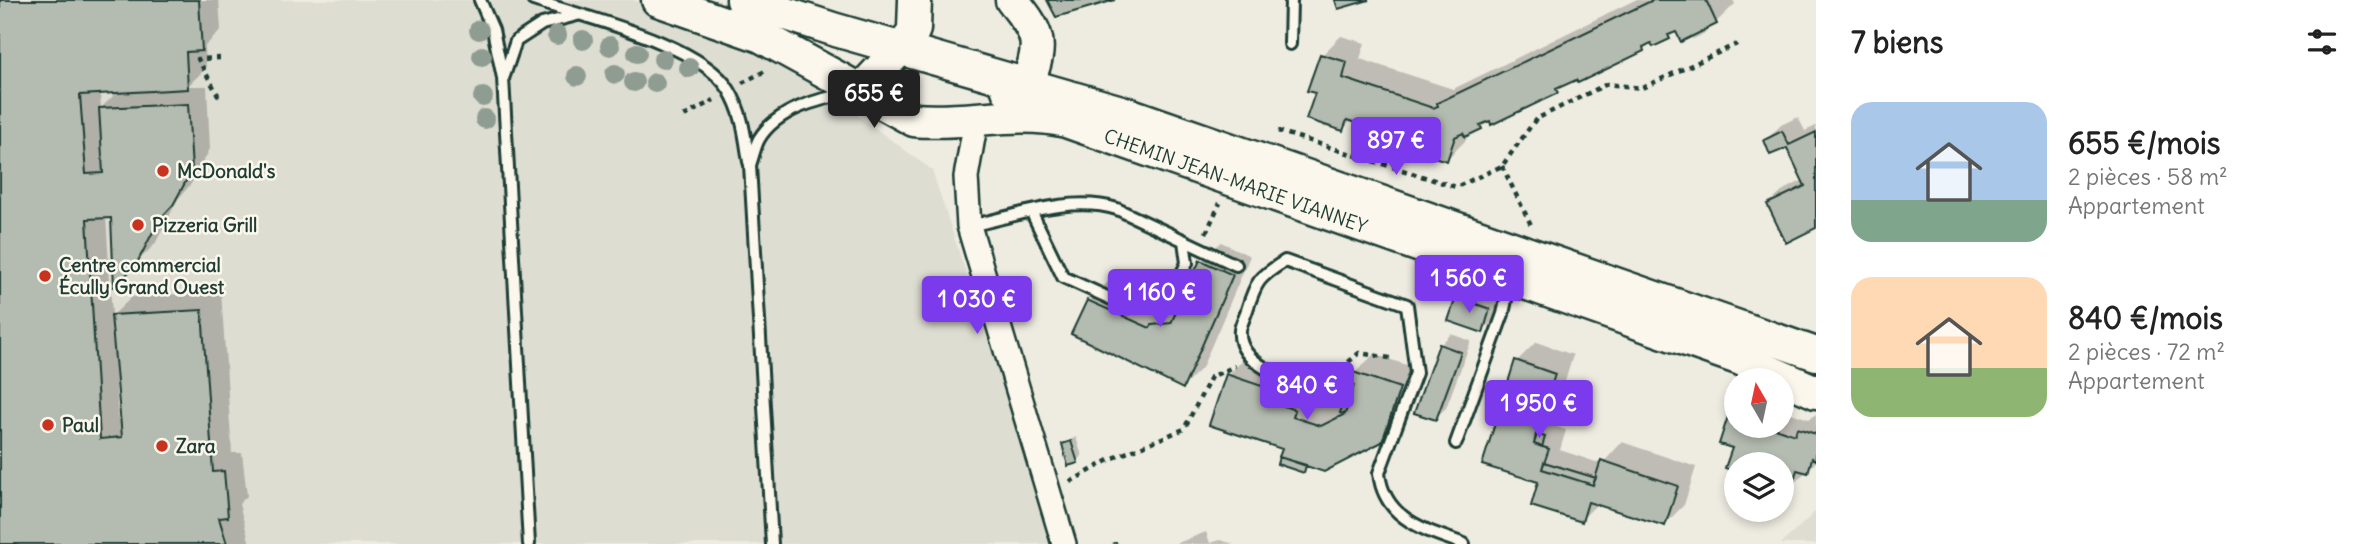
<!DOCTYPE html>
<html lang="fr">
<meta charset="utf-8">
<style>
:root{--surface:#fff;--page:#f2f2f2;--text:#222;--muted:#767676;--accent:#7c3aed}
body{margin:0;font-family:Delius,sans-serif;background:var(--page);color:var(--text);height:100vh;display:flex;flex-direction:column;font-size:26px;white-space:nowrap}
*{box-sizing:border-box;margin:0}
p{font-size:23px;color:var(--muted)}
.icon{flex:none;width:38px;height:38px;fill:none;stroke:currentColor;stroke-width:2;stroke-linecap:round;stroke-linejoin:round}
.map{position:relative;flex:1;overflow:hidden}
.sheet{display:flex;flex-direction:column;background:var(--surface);width:560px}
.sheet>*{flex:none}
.needle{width:46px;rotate:351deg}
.controls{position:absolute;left:1724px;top:368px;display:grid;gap:14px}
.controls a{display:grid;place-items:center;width:70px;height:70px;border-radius:50%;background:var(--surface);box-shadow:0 4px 10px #0003;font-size:35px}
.price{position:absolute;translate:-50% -60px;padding:0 16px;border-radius:7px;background:var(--accent);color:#fff;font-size:23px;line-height:46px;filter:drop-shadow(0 2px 4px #0008)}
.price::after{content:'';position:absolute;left:50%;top:42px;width:21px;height:16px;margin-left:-10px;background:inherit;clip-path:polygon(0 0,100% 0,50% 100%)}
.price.active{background:#222;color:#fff}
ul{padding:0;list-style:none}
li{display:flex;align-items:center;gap:21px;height:175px;padding:0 35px}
li span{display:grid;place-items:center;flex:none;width:196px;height:140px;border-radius:21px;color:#555}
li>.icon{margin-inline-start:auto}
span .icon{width:84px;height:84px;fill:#fffc;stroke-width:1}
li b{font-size:30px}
h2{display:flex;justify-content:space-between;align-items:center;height:84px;padding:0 35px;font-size:30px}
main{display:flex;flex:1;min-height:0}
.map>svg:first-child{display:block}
</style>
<main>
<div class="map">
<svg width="1816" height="544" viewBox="0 0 1816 544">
<rect width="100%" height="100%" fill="#eeece1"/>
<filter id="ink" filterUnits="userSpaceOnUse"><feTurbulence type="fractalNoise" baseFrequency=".0143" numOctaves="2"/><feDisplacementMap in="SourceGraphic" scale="14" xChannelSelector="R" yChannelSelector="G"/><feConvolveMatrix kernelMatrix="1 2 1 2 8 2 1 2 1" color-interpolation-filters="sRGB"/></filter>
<g filter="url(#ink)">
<path fill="#ddddd2" d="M0,0H633L780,58L932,170L1055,544H0Z
M1816,511V544H1781Z"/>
<path fill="#0003" fill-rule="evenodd" d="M0,0H219L221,30L205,46L206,68L188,86H207L210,149L191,184L178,199L155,244L116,283L113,216H106L112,316L132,297L221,291L232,453H242L247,496L239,504L250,544H0ZM118,91L101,108L100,92ZM116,385H119L123,421H118Z
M1635,0H1733L1735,4L1704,34L1693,39L1677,29L1669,38L1652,41L1643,50L1490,118L1481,128L1468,134L1466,140L1447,159L1422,142L1375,127L1371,131L1357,126L1360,122L1352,120L1343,129L1322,127L1324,123L1314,76L1309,80L1322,55L1341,36L1365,43L1360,59L1453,89Z
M1798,117L1805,131L1816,126V227L1769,204L1785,189L1804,180L1788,146L1766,140L1781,125Z
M1221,242L1250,256L1202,368L1183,387L1073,333L1089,301L1108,282L1169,310L1181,306L1202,261Z
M1468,287L1500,299L1493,321L1482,331L1457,298Z
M1451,334L1471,341L1446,408L1435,418L1440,345Z
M1536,342L1573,355L1552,425L1566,430L1560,450L1602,464L1622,442L1696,467L1684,505L1665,524L1598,503L1581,520L1540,481L1517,361Z
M1374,354L1418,369L1400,422L1381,441L1309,465L1303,471L1228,375L1247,356L1295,372L1291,383L1313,391L1311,398L1341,408L1355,373Z
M1736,405V425H1782V410L1809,419L1816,414V462L1790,487L1784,485L1782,492V464H1736V470L1733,408Z
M1076,437L1082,456L1077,462L1064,444Z
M1206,532L1210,543L1220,540L1234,544H1175Z"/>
<path fill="#b4bbb0" stroke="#1f3d34" stroke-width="2" d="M0,0H199L202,51L186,52L188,89L80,95L86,174L103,173L99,108L188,104L192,170L173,205L159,220L136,265L114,287L111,218L87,219L100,439L122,437L111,315L202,310L213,472L224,471L228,517L219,518L227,544H0Z
M1047,0H1115L1056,17Z
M1335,0H1369L1338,9Z
M1653,0H1706L1717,24L1681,42L1676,32L1668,35L1670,39L1653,47L1651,43L1643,47L1644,51L1578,83L1576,80L1556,89L1558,93L1491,125L1490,121L1480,125L1482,129L1465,137L1463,133L1455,137L1447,161L1417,152L1420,143L1411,141L1409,145L1392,139L1393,135L1347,120L1343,131L1306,119L1315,93L1307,91L1320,54L1347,62L1343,78L1433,108L1438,106L1437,103Z
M1782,131L1789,145L1816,132V228L1786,243L1767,204L1805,186L1787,148L1770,155L1764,140Z
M1200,260L1233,275L1183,389L1071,334L1087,300L1150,328L1152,325L1171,323Z
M1456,297L1490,309L1483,333L1448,321Z
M1439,344L1461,352L1436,420L1414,413Z
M1515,360L1555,374L1534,444L1549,449L1542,469L1593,485L1601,460L1678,486L1665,526L1588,502L1582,522L1531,506L1538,482L1482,465Z
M1353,372L1400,388L1382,442L1324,472L1279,457L1282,449L1209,425L1226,374L1277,391L1273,402L1295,410L1293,417L1321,426L1345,414L1354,385L1350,383Z
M1350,383L1354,385L1345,414L1340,413Z
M1731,407L1736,408V425H1766L1795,435L1797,428L1816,434V460L1812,458L1808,473L1797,470L1791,489L1782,486V464H1736V472L1725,468L1732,448L1719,444Z
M1536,434L1545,437L1542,447L1534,444Z
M1071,441L1078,463L1068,466L1062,444Z
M1279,457L1306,465L1304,473L1277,464Z
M1544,462L1596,478L1593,485L1542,469Z"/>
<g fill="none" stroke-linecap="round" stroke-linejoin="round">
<defs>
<path id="lane" d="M480,0L493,30L503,78L529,544
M533,0C584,17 702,44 729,90C743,113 745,137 749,162
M1290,44L1291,0
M504,76L516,41L542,24L577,15
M1032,213L1063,277L1129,307L1172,293L1187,263L1184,241
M969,226C1017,216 1070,195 1117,209L1236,265
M1336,394C1307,384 1236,371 1240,330C1241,324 1245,316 1247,310C1256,281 1259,277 1285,261L1407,305L1416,373L1379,473C1384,520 1426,530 1464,544
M1456,443L1503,314L1510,281
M772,544L750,165C753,157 755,146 759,139C777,109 819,99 850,93"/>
<path id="street" d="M976,120L966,177L969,226L1064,544"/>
<g id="secondary">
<path id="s1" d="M658,0L761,36L914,120C965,125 1016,109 1066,121L1741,359L1816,392"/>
<path d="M743,0L836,30L1128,114L1816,354"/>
<path d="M1008,90L1027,84C1044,43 1039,33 1012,0"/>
<path d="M860,91L910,38L914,29L915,0"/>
</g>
</defs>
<use href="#lane" stroke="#1f3d34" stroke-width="16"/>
<use href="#street" stroke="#1f3d34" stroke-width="28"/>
<use href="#secondary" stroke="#1f3d34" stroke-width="37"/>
<path stroke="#1f3d34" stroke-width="4.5" stroke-dasharray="5 5" stroke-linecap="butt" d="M220,58L198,59L218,95H222
M742,83L765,71
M684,116L714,100
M1278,131L1456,187L1502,166L1536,119L1607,84L1642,88L1737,44
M1502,166L1531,225
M1206,233L1220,203
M1341,380L1346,364L1359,353L1390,358
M1070,482L1111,459L1184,429L1211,377L1235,366
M1115,542V544"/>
<use href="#lane" stroke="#fbf7ec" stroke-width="10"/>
<use href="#street" stroke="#fbf7ec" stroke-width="23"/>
<use href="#secondary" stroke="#fbf7ec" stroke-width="32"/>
</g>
<g fill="#8f9c92">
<circle cx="479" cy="30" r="10"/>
<circle cx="557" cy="35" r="10"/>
<circle cx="583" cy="40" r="10"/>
<circle cx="610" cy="46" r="10"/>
<circle cx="637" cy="53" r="10"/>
<circle cx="482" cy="56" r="10"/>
<circle cx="663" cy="59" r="10"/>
<circle cx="689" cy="68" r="10"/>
<circle cx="615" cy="74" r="10"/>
<circle cx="577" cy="76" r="10"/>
<circle cx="634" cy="82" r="10"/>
<circle cx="655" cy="83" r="10"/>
<circle cx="483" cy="97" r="10"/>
<circle cx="485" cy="119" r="10"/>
</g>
</g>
<g fill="#c8321e" stroke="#fbf7ec" stroke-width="2.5">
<circle cx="163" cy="171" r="7"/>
<circle cx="138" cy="225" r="7"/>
<circle cx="45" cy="276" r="7"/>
<circle cx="48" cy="425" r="7"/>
<circle cx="162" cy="446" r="7"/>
</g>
<g text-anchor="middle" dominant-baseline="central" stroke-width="5" stroke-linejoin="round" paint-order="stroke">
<g font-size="19" font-weight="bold" fill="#1f3d34" stroke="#fbf7ec" text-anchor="start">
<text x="177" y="171">McDonald's</text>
<text x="152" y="225">Pizzeria Grill</text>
<text x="59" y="265">Centre commercial<tspan x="59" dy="22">Écully Grand Ouest</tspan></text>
<text x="62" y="425">Paul</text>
<text x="176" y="446">Zara</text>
</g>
<g font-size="19" fill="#1f3d34" stroke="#fbf7ec">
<text stroke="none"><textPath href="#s1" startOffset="616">CHEMIN JEAN-MARIE VIANNEY</textPath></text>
</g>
</g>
</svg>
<div class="controls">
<a><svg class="needle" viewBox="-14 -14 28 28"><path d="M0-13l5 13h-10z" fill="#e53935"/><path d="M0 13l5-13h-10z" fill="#767676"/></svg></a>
<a><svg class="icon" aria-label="layers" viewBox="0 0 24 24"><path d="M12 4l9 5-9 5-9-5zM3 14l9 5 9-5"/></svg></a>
</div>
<b class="price active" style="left:874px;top:130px">655 €</b>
<b class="price" style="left:1396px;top:177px">897 €</b>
<b class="price" style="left:1469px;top:315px">1 560 €</b>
<b class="price" style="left:1160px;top:329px">1 160 €</b>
<b class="price" style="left:977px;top:336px">1 030 €</b>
<b class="price" style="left:1307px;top:422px">840 €</b>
<b class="price" style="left:1539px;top:440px">1 950 €</b>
</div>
<section class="sheet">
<h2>7 biens<svg class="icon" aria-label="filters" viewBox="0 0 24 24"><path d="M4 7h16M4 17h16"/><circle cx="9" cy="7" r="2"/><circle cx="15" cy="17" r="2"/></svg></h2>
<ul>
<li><span style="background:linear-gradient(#a9c7e8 70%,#7fa58c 0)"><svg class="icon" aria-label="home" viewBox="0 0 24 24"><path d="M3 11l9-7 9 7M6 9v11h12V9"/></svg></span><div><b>655 €/mois</b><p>2 pièces · 58 m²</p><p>Appartement</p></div></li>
<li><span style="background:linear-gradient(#ffd9b3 65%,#8fb573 0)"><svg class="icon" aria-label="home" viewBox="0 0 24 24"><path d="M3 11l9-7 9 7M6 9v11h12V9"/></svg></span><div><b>840 €/mois</b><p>2 pièces · 72 m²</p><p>Appartement</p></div></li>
</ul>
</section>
</main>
